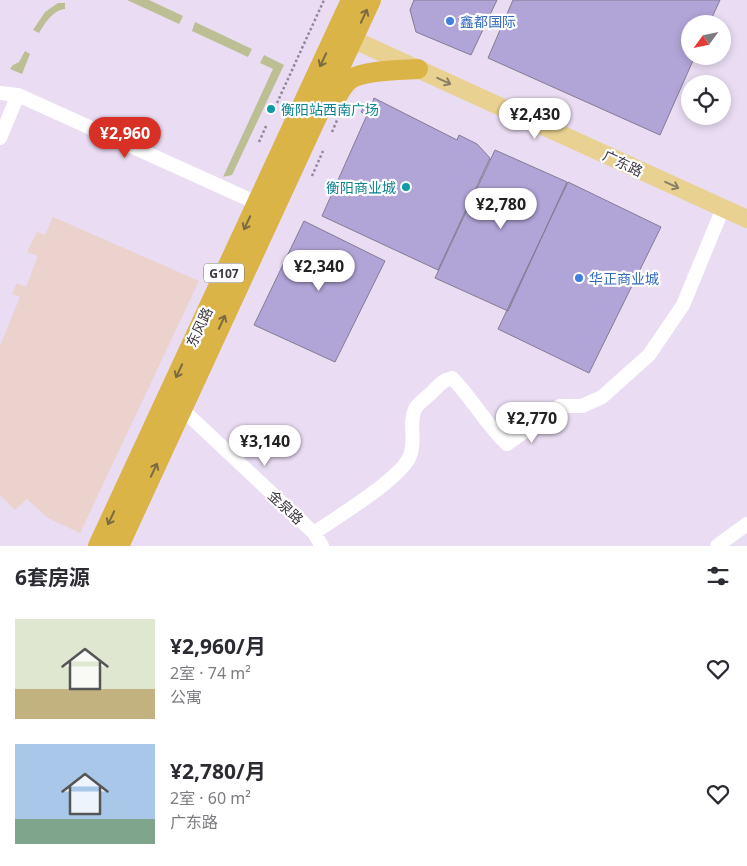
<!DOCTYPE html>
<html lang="zh">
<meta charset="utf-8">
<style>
:root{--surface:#fff;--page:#f7f7f7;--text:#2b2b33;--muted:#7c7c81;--accent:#d93025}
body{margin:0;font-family:"Noto Sans","Noto Sans SC",sans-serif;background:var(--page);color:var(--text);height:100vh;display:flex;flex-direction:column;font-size:19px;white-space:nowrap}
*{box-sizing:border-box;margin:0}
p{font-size:16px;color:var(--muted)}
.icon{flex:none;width:28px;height:28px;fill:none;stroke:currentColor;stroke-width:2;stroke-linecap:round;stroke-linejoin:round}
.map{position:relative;height:546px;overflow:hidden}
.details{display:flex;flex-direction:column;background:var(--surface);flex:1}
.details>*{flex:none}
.needle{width:32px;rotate:237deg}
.tools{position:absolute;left:681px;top:15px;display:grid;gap:10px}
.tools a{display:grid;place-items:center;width:50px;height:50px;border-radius:50%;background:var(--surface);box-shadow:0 2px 8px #0003;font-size:25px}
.price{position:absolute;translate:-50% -42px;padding:0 11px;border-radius:18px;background:#fff;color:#222;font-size:16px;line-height:32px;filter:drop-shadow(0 1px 2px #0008)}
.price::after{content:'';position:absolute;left:50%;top:30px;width:15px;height:11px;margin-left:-8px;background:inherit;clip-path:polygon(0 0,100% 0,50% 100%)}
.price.selected{background:var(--accent);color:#fff}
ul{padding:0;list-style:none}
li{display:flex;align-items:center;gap:15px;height:125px;padding:0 15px}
li span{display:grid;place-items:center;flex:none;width:140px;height:100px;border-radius:0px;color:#555}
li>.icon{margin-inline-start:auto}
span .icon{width:60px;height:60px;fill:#fffc;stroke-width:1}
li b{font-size:21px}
h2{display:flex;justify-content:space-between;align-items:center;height:60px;padding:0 15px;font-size:21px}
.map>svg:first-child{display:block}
</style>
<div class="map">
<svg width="747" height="546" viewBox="0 0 747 546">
<rect width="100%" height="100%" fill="#e9dcf3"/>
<path fill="#ebd2cc" d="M53,217L199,281L80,533L48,518L27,499L15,510L0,495V346L20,297L12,294L17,283L26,287L38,256L27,252L37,232L45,235Z"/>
<path fill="#bbbf93" d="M127,0H149L183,16L179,24Z
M58,3H65V9C53,10 45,23 39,33L33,30L45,12Z
M195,22L252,49L248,57L192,31Z
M25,51L30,54L22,74L10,69L13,65L19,62Z
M264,55L284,65L232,175L223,177L273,69L260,63Z"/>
<path fill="#b1a4d7" stroke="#817c92" d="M414,0H497L471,55L416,32L410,10Z
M513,0H720L709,24H690V56H695L660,135L488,58Z
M374,98L457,140L459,135L477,144L490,158L438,270L322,216L367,115L361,112L366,102L372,104Z
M495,150L567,182L508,311L435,278Z
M568,182L661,227L589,373L498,329Z
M304,221L385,261L335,362L254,325Z"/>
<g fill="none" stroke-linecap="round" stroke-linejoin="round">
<path stroke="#908897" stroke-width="2.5" stroke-dasharray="2.5 2.5" stroke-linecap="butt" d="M277,103L324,0
M332,132L338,118
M259,142L267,124
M312,176L323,151"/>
<path stroke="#fff" stroke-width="14" d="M0,93L18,95L257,203
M0,138L18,95
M182,409L314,533L322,546
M314,533C337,517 397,481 409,458C417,442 408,424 415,409C418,403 429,396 434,390C440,384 444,380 452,378C473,399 486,425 507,444L560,406H582L602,397L649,355L683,305L723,208
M717,546L747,524"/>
<path stroke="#e9d291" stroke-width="18" d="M341,34L747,219"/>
<path stroke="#dab447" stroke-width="20" d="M334,103C338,94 342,87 349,80C362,70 402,70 418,69
M98,546L351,0
M119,546L371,0"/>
</g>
<defs><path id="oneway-shaft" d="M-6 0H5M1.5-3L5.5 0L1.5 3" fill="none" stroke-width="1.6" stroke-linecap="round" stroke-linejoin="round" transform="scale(1.25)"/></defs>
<g stroke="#7c6a43">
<use href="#oneway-shaft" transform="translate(364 16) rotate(-65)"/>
<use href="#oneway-shaft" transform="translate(323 60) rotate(115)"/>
<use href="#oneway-shaft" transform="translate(247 223) rotate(115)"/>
<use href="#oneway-shaft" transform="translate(222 322) rotate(-65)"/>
<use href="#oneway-shaft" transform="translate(179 371) rotate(115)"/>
<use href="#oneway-shaft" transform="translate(154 470) rotate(-65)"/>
<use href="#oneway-shaft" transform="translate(111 518) rotate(115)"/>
</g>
<g stroke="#8a7d65">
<use href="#oneway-shaft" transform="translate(444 81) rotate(25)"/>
<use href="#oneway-shaft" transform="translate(672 185) rotate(25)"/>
</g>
<g fill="#3f7fe0" stroke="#fff" stroke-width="2">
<circle cx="450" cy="21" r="5"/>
<circle cx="579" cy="278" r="5"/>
</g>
<g fill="#0f9aa8" stroke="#fff" stroke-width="2">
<circle cx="271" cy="109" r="5"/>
<circle cx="406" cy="187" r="5"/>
</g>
<g text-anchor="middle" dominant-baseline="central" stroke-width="4.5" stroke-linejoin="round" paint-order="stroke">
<rect fill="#fff" stroke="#77747a" stroke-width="1" x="204" y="263.5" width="40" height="19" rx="4"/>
<g font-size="12" font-weight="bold" fill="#3d3841">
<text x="224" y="273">G107</text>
</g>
<g font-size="14" fill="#366cbe" stroke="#fff" text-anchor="start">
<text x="460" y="21">鑫都国际</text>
<text x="589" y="278">华正商业城</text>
</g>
<g font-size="14" fill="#0d838f" stroke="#fff" text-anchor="start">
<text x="281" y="109">衡阳站西南广场</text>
<text x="396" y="187" text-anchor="end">衡阳商业城</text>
</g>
<g font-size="14" fill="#3d3841" stroke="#fff">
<text transform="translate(623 163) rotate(25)">广东路</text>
<text transform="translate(199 327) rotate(-65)">东风路</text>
<text transform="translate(286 507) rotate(43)">金泉路</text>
</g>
</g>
</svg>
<div class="tools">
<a><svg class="needle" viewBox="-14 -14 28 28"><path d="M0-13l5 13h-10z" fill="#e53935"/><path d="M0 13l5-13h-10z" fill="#7c7c81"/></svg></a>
<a><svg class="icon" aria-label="locate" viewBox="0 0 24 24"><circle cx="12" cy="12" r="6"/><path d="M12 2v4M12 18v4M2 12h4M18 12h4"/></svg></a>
</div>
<b class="price" style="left:535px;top:140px">¥2,430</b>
<b class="price selected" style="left:125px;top:159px">¥2,960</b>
<b class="price" style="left:501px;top:230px">¥2,780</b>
<b class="price" style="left:319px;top:292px">¥2,340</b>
<b class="price" style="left:532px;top:444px">¥2,770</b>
<b class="price" style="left:265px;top:467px">¥3,140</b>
</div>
<section class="details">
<h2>6套房源<svg class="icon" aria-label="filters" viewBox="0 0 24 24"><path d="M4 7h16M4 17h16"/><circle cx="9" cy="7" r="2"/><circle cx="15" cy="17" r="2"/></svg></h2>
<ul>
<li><span style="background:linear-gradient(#dfe7d0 70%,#c2b280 0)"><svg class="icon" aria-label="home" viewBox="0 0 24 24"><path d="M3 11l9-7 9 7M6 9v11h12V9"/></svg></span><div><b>¥2,960/月</b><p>2室 · 74 m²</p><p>公寓</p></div><svg class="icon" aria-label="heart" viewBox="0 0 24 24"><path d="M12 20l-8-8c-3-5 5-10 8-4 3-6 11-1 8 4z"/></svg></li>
<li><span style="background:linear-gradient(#a9c7e8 75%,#7fa58c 0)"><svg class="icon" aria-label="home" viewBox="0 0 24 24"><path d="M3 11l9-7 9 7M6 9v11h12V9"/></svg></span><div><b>¥2,780/月</b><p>2室 · 60 m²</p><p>广东路</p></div><svg class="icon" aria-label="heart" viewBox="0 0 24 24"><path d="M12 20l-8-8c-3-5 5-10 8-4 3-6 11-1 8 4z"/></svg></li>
</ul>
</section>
